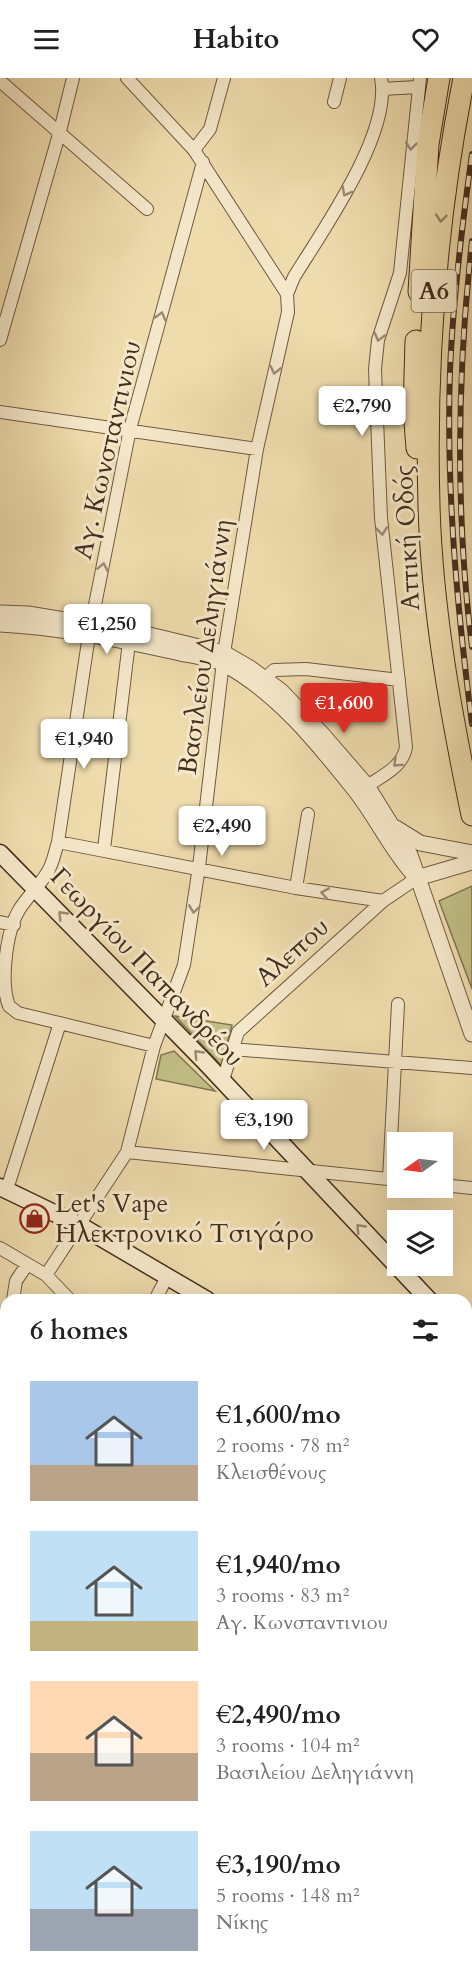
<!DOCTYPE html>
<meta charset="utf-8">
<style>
:root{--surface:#fff;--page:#f6f6f6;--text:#222;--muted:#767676;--accent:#d93025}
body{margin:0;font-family:Cardo,serif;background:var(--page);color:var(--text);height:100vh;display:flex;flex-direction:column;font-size:22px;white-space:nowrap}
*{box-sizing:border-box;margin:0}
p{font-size:20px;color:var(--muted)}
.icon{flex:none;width:33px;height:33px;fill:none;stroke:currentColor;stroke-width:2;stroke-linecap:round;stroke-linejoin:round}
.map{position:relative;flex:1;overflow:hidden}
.drawer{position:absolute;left:0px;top:1216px;width:472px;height:686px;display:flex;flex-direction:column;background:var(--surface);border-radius:18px 18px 0 0;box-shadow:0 6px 24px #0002}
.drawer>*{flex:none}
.needle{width:39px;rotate:256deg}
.controls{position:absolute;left:387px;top:1054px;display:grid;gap:12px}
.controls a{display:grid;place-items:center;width:66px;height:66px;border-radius:0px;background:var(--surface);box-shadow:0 6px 24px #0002;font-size:30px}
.price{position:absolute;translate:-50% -51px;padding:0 14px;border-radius:6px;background:#fff;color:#222;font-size:20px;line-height:39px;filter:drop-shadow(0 2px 3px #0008)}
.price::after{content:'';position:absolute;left:50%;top:36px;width:18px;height:14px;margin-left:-9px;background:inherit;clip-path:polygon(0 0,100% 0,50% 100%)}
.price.selected{background:var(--accent);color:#fff}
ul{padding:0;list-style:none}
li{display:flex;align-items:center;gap:18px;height:150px;padding:0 30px}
li span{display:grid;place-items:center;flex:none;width:168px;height:120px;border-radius:0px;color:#555}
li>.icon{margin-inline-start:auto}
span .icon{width:72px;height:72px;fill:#fffc;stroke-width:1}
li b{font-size:26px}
h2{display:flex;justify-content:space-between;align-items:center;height:72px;padding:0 30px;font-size:26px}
header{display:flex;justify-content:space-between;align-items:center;height:78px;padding:0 30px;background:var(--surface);font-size:27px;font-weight:800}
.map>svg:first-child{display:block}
</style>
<header><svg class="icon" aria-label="menu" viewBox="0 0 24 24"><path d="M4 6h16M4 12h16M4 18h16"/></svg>Habito<svg class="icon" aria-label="heart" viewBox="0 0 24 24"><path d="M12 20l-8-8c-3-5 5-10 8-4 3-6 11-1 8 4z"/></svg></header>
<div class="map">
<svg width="472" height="1901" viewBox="0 0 472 1901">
<rect width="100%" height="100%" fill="#efdcad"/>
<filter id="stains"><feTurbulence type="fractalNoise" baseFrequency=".00333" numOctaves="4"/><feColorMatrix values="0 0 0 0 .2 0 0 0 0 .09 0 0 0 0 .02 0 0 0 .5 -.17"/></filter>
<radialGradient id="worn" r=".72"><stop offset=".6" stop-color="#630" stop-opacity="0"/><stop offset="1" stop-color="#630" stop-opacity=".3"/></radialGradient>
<path fill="#c0be85" stroke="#827651" stroke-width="1.5" d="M472,808V911L439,823Z
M175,938L232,947L221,987Z
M174,973L215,1013L156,1001L161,977Z
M0,1549L6,1550V1656L0,1654Z"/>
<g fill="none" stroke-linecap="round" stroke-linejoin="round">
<defs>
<path id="pedestrian" d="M0,1234L6,1236"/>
<path id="minor" d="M127,0L194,72L287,216
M0,3L147,131
M383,11L417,9
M334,24L340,0
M194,72L210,51L224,0
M0,262L60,53L73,0
M0,334L257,371
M259,606L274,592L306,591L399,602
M367,708C382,698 403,689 406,669L381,440L375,291L378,262L400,195L420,0
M58,764L296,810L383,823
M104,771L129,564
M296,810L308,736
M0,844L14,847
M9,928C0,905 6,854 19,832C27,819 39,808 47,795C53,786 55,774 58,764L89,557L130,351L203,84
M9,928L18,935L154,968
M231,971L472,990
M223,1002L238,954L383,823L417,800
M127,1074L398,1102
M389,1101L398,926
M442,1107L472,1110
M7,1111L60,945
M0,1170L46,1197L70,1222
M46,1197L127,1074L154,968L184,887L199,789L224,575L257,371L288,234L287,216L294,199C323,152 392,55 381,0
M13,1222L16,1203L26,1188
M155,1222L167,1199
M0,1262L6,1253
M0,1369L6,1370
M466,1526L472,1529
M0,1663L6,1665
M0,1736L6,1738
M0,1801L6,1802
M79,1901L80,1896
M203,1901L204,1896
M298,1901L299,1896
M412,1901L413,1896"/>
<path id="tertiary" d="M0,535L28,536L137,554L224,575L250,590L281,613L322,656L367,708L410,777L472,956
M0,546C59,549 118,561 176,574C191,578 211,579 224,586C278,615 318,666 355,712C377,740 391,772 415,798
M396,750L420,765L472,775
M417,800L472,784
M466,1728L472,1730"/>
<path id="secondary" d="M0,775L204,983L429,1222
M0,1109L81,1148L207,1222
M466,1262L472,1267
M466,1372L472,1375"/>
<path id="primary" d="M0,1534L6,1536
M466,1593H472
M466,1609H472"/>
<path id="motorway" d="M464,0C436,141 425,284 429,428C432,532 451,636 472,737
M419,214L428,66L439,0
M416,263L414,332L417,370"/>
</defs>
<use href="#pedestrian" stroke="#6e5941" stroke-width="10"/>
<use href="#minor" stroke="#6e5941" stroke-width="14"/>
<use href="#tertiary" stroke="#6e5941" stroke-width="17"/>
<use href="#secondary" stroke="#432d1d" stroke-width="19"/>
<use href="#primary" stroke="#432d1d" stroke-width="20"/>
<use href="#motorway" stroke="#432d1d" stroke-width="23"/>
<use href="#pedestrian" stroke="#f5e8ca" stroke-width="8"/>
<use href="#minor" stroke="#f5e8ca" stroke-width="12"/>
<use href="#tertiary" stroke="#f5e8ca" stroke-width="15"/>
<use href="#secondary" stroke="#f5e8ca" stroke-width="16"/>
<use href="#primary" stroke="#efdcad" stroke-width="18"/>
<use href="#motorway" stroke="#efdcad" stroke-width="21"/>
<defs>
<path id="rail" d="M472,76C462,148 453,220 450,293C446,411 457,528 472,646
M472,163C457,299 455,433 472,569"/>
</defs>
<use href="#rail" stroke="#432d1d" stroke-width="6"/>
<use href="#rail" stroke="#f5e8ca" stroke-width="4" stroke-dasharray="11" stroke-linecap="butt"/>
</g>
<defs><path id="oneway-chevron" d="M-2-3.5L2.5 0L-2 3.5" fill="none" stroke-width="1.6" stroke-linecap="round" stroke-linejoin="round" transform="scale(1.5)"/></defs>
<g stroke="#9c8a74">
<use href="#oneway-chevron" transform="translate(411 68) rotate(96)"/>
<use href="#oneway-chevron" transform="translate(346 114) rotate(119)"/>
<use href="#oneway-chevron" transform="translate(161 238) rotate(-75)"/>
<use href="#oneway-chevron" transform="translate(379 259) rotate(105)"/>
<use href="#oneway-chevron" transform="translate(275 292) rotate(103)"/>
<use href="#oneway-chevron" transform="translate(382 453) rotate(84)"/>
<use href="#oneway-chevron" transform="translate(103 489) rotate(-78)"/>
<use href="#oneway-chevron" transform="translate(397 685) rotate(137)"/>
<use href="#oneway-chevron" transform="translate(325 815) rotate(-170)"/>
<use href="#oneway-chevron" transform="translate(194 831) rotate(98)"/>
<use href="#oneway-chevron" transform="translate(62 837) rotate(-134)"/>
<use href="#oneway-chevron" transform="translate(198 976) rotate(-134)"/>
<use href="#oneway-chevron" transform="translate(360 1150) rotate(-134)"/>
</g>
<use stroke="#998465" href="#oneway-chevron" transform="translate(441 140) rotate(96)"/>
<defs>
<symbol id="shop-ring" viewBox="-11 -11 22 22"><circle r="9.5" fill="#f5e8ca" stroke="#8f2418" stroke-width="1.5"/><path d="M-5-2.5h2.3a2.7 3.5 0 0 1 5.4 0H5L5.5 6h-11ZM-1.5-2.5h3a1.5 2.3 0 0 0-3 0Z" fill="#8f2418"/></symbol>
</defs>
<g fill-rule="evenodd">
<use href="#shop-ring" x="18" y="1124" width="33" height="33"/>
</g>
<g text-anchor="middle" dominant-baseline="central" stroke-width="6" stroke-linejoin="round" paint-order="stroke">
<rect fill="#f5e8ca" stroke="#786551" stroke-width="1.5" x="411.5" y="192" width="45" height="42" rx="4.5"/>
<g font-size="24" font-weight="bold" fill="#432d1d">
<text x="434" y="213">Α6</text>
</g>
<g font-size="26" fill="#432d1d" stroke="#f5e8ca">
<text transform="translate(107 372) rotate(-77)">Αγ. Κωνσταντινιου</text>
<text transform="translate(407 460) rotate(-93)">Αττική Οδός</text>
<text transform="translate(205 569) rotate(-82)">Βασιλείου Δεληγιάννη</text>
<text transform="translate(292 874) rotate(-42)">Αλεπου</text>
<text transform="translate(147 889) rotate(46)">Γεωργίου Παπανδρέου</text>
</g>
<g font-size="26" fill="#432d1d" stroke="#f5e8ca" text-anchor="start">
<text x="55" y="1125">Let's Vape<tspan x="55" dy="30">Ηλεκτρονικό Τσιγάρο</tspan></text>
</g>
</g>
<rect width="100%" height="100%" filter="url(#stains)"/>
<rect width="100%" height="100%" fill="url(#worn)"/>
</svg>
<div class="controls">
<a><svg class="needle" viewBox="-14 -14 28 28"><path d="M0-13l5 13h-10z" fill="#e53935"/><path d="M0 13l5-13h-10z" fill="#767676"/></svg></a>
<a><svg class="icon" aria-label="layers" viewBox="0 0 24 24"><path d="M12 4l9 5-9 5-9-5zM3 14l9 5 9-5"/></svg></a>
</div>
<b class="price" style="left:362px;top:359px">€2,790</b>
<b class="price" style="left:107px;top:577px">€1,250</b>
<b class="price selected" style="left:344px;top:656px">€1,600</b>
<b class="price" style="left:84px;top:692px">€1,940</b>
<b class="price" style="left:222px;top:779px">€2,490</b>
<b class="price" style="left:264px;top:1073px">€3,190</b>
<section class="drawer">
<h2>6 homes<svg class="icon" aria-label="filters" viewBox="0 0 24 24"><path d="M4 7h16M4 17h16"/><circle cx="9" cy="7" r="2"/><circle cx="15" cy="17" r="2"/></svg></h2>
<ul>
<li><span style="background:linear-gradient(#a9c7e8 70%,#b9a48a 0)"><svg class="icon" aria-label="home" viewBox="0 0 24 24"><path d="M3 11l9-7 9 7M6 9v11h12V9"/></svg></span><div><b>€1,600/mo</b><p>2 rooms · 78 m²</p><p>Κλεισθένους</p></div></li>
<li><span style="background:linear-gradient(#bfe0f5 75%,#c2b280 0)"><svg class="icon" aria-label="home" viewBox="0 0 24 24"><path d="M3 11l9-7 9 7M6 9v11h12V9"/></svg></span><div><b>€1,940/mo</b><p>3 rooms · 83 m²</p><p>Αγ. Κωνσταντινιου</p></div></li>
<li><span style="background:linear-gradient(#ffd9b3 60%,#b9a48a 0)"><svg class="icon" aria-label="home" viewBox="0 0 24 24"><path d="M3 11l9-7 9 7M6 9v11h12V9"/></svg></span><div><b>€2,490/mo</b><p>3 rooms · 104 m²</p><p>Βασιλείου Δεληγιάννη</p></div></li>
<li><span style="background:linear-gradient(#bfe0f5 65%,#9aa5b1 0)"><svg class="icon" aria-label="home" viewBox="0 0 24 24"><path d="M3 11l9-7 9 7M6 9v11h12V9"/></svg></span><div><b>€3,190/mo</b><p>5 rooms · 148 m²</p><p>Νίκης</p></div></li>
</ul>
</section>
</div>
